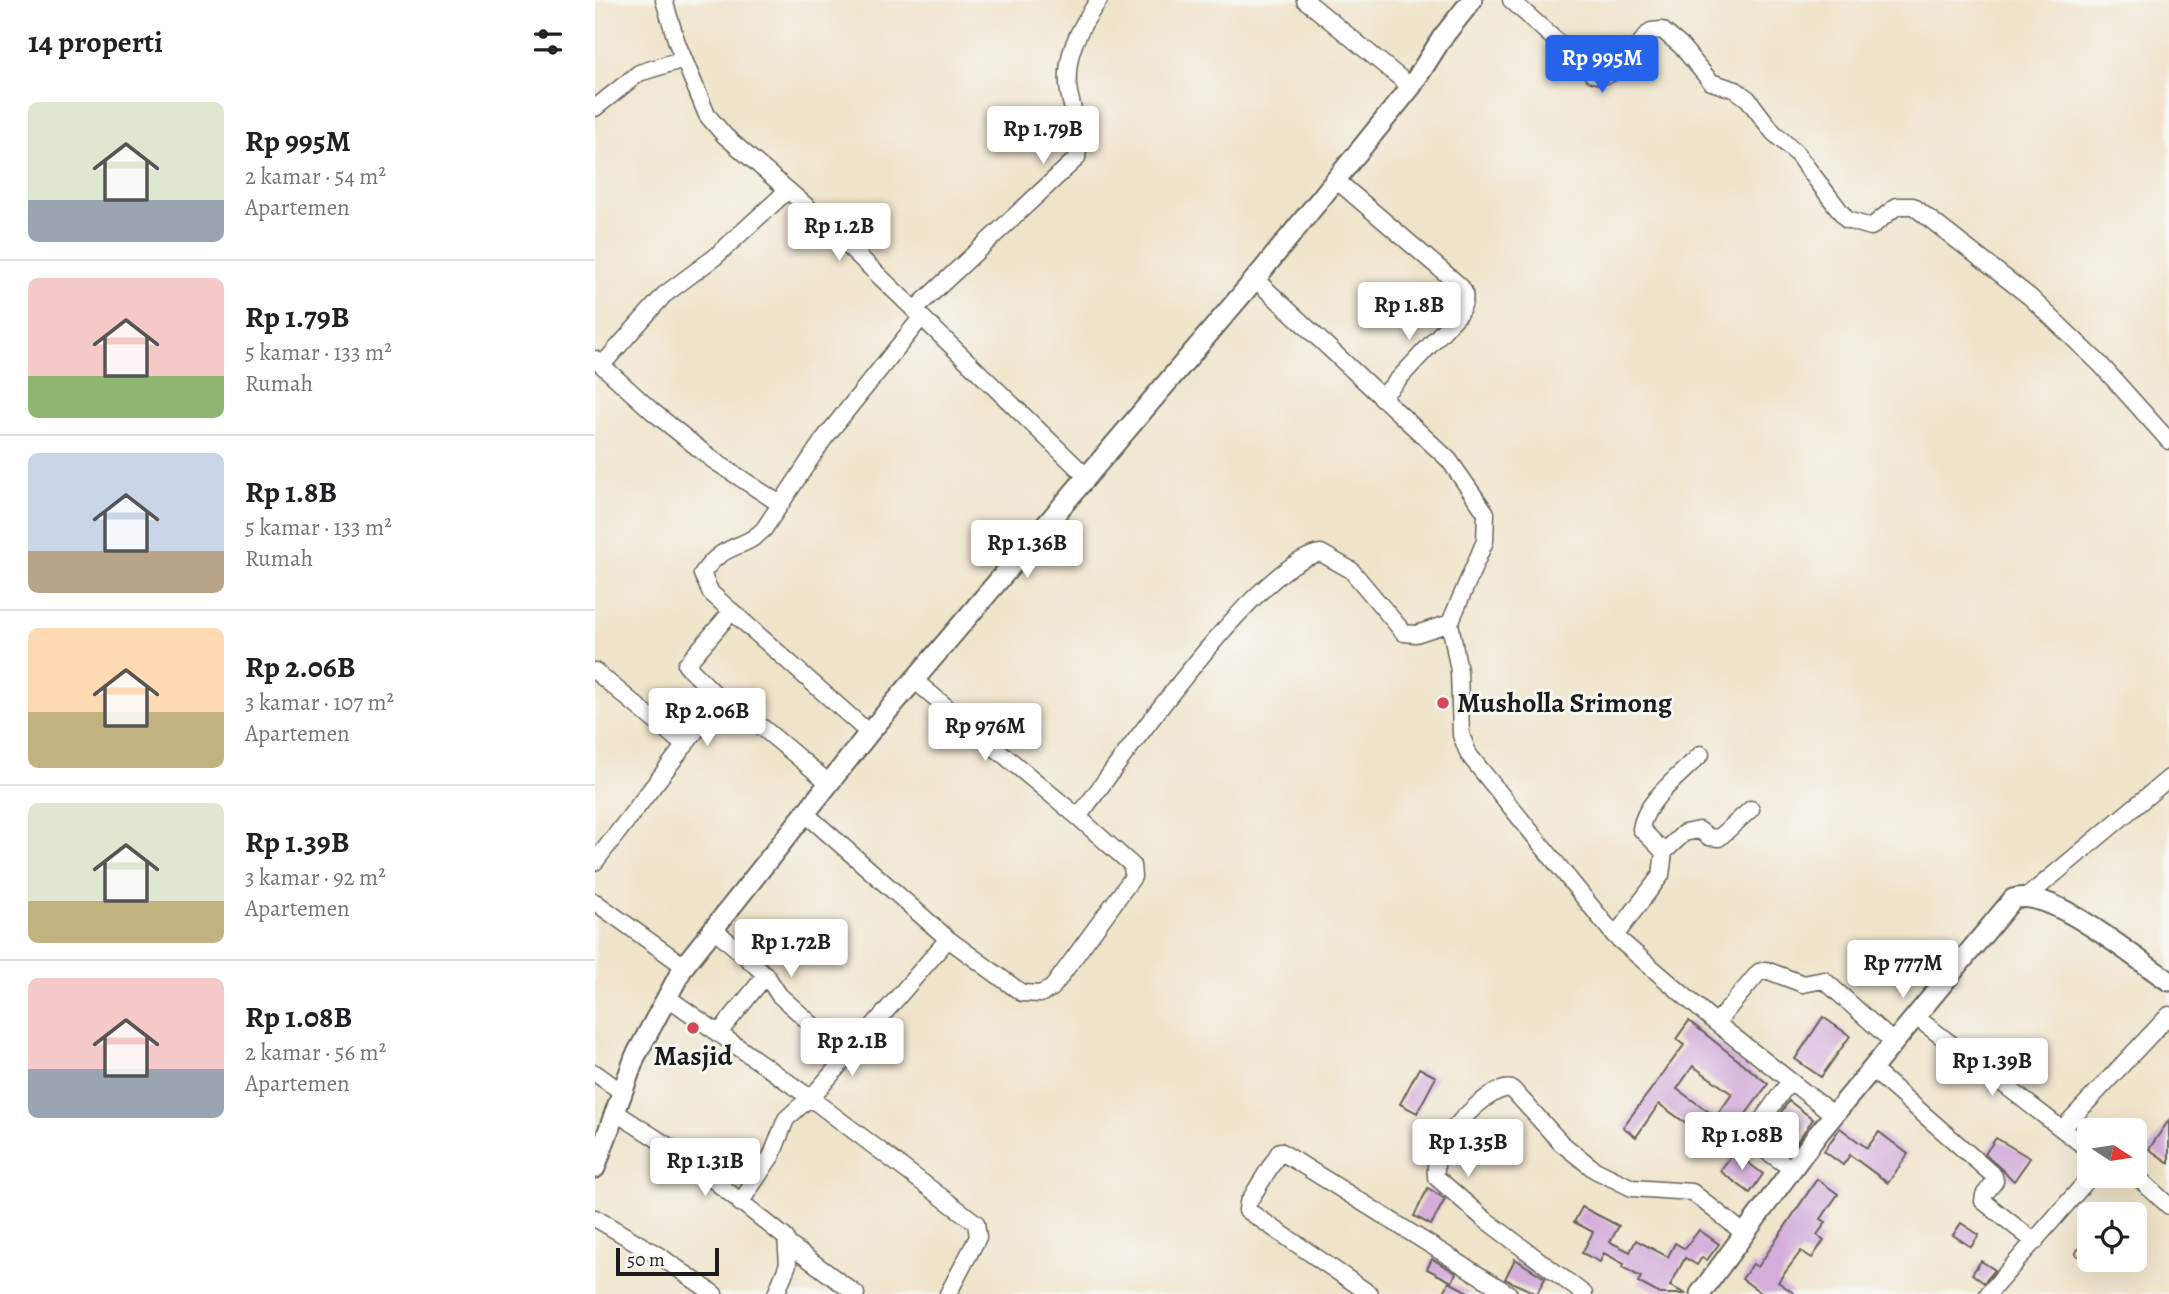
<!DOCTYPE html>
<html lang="id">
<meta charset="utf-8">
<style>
:root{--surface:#fff;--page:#f2f2f2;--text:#202124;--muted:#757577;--line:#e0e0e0;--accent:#2563eb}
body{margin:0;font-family:Alegreya,serif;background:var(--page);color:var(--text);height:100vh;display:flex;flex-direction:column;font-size:26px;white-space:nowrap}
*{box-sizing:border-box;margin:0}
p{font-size:23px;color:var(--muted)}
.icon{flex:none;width:38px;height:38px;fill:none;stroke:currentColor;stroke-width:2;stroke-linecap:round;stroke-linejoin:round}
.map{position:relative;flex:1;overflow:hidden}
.sheet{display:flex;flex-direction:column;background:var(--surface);width:595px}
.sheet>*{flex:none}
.needle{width:46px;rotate:102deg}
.buttons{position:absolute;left:1482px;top:1118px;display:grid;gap:14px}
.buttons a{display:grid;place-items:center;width:70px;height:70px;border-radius:10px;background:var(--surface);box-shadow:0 7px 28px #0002;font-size:35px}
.scale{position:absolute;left:21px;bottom:18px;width:103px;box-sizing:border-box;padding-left:7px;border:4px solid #1c1c1c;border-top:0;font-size:19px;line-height:24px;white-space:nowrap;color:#1c1c1c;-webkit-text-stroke:5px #f6f6f2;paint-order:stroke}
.price{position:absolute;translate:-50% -60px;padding:0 16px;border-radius:7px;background:#fff;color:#222;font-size:23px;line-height:46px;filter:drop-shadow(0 2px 4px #0008)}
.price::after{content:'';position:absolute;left:50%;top:42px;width:21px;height:16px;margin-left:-10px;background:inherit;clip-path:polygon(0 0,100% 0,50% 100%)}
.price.selected{background:var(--accent);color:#fff}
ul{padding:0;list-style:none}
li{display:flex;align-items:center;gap:21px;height:175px;padding:0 28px}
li+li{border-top:2px solid var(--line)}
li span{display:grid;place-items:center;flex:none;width:196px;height:140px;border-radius:10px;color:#555}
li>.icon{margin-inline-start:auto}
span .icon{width:84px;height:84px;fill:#fffc;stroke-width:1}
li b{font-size:30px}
h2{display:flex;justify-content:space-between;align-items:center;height:84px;padding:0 28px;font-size:30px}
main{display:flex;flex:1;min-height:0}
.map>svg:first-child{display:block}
</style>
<main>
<section class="sheet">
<h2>14 properti<svg class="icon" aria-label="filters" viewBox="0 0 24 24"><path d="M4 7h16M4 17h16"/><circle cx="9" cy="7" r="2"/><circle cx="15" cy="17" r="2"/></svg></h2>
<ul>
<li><span style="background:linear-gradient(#dfe7d0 70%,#9aa5b1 0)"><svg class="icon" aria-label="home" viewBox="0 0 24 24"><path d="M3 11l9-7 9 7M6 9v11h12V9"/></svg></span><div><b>Rp 995M</b><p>2 kamar · 54 m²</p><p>Apartemen</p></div></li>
<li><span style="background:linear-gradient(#f6c9c9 70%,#8fb573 0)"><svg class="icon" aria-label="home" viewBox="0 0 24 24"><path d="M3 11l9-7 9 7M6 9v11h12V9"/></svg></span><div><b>Rp 1.79B</b><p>5 kamar · 133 m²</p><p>Rumah</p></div></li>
<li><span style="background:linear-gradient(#c9d6e8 70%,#b9a48a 0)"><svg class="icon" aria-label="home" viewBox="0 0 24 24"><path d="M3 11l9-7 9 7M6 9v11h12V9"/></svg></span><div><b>Rp 1.8B</b><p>5 kamar · 133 m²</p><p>Rumah</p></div></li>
<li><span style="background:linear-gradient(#ffd9b3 60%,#c2b280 0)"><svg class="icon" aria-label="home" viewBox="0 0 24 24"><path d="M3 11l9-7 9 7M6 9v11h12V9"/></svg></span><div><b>Rp 2.06B</b><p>3 kamar · 107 m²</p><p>Apartemen</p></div></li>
<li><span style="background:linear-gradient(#dfe7d0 70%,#c2b280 0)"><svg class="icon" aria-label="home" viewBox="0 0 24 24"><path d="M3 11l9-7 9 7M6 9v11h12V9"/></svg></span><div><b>Rp 1.39B</b><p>3 kamar · 92 m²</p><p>Apartemen</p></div></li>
<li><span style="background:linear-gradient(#f6c9c9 65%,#9aa5b1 0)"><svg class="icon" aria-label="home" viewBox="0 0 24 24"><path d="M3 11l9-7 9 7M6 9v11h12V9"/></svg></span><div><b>Rp 1.08B</b><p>2 kamar · 56 m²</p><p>Apartemen</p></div></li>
</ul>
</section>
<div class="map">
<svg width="1574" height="1294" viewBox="0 0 1574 1294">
<rect width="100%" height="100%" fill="#f6f6f2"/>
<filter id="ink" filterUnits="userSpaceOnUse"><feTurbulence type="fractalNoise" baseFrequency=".0143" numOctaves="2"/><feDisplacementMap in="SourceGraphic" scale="14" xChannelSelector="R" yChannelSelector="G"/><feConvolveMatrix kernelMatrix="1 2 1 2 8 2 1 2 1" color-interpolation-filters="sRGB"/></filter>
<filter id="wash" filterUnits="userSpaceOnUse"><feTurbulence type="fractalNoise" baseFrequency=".00686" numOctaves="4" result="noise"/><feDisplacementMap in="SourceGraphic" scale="28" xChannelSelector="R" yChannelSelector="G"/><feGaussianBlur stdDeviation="1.57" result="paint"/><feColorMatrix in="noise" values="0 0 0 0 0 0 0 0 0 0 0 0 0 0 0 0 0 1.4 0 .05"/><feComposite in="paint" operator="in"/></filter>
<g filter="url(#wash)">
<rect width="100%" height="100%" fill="#efe4c9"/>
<g id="blocks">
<path fill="#d4addb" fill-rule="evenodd" d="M1228,1017L1255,1036L1226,1077L1200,1059Z
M1094,1021L1173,1084L1145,1122L1150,1125L1138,1143L1121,1130L1111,1143L1101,1135L1103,1132L1064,1104L1041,1137L1028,1127L1089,1045L1081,1039ZM1098,1066L1137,1094L1121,1117L1082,1089Z
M824,1068L841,1077L822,1113L805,1104Z
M1194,1101L1218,1119L1199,1146L1175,1128Z
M1574,1120V1163L1554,1149Z
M1245,1128L1272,1148L1284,1132L1313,1154L1293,1183L1255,1155L1248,1165L1229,1151Z
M1401,1138L1435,1158L1419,1181L1390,1154Z
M1139,1152L1168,1174L1155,1193L1125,1171Z
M1222,1179L1243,1194L1226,1219L1231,1222L1222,1235L1229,1240L1217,1258L1206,1251L1183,1282L1200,1294H1168L1147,1279L1158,1264L1163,1267Z
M833,1188L850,1199L836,1225L819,1216Z
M987,1207L1024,1226L1015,1242L1035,1252L1041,1240L1073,1257L1080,1243L1090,1249L1104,1230L1124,1244L1112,1260L1107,1257L1102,1265L1090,1258L1075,1286L1091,1294H1065L1043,1282L1046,1277L1027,1267L1029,1264L1009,1253L1005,1262L987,1253L998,1232L979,1222Z
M1366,1223L1384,1235L1376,1247L1358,1235Z
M1494,1232V1264L1480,1254Z
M837,1259L861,1273L857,1282L832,1269Z
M920,1259L950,1278L942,1294L910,1279Z
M1386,1261L1400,1270L1389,1283L1377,1274Z
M854,1282L877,1294H848Z"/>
</g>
</g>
<g filter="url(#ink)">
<use href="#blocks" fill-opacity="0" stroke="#666259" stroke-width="2"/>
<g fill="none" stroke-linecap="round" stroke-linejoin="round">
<defs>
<path id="minor" d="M69,0L82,43L112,115L130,136L216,210L492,477
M710,0L816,87
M916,0L998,74C1026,83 1039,46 1056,31L1067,30L1086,46L1116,82L1141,90L1153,99L1178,132L1201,153L1252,220L1276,227L1302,206H1318L1435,297L1506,365L1574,441
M0,108L44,73L89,59
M741,180L864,285C874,295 869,306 862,316L786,398
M660,279L854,460L891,513L890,541L855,623L864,671L866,735L874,755L1020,936L1121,1023L1239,1115
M319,310L482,158C486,134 479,116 474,93C468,57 484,28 504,0
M0,359L57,411L118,460L185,504
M7,365L69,295L120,257L193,190
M0,671L90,746
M319,680L483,817
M168,728L234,783
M274,733L116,593L107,574C129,541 148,551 169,529L228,440L326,318
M211,814L353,939L427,993L445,994L457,988L538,877L537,865L483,817C525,763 664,560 726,553L756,570L809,633L821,634L855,623
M1069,852L1046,829C1050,800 1087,774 1106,754
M0,862L123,702L120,694L91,665L137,611
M1433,896L1574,778
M0,902L89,966
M118,928L171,975L184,995L252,1056
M1020,936L1066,875L1069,852L1089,833L1104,830L1114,837L1124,838L1156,809
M72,997L214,1097L381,1223L383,1237L353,1294
M1321,1017L1494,1150
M1121,1023L1164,972L1171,970L1208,984L1229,980L1298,1042
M123,1034L171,975
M1278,1070L1399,1176L1400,1181L1389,1195L1388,1201L1440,1242
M0,1073L27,1092
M1195,1081L1156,1135L1157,1141L1197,1169
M20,1112L87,1155L191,1238L193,1264L181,1294
M1467,1129L1574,1015
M1540,1175L1574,1206
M145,1203L177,1155L191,1119L222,1091L353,939
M0,1218L66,1257L119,1294
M193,1244L261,1294
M775,1294L652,1210L653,1203L685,1151L914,1294
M989,1294L888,1218L841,1177C840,1167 842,1154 847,1145C856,1128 897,1084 917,1089L966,1143L1000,1170L1037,1188L1097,1192L1150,1234
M1393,1294L1496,1176"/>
<path id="tertiary" d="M0,1168L40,1057L89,966L274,733L666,272L816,87L847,38L877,0
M1105,1294L1223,1134L1418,899C1456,886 1541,960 1574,981"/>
</defs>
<use href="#minor" stroke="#666259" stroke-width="19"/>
<use href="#tertiary" stroke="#666259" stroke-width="23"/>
<use href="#minor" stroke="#fff" stroke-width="16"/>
<use href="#tertiary" stroke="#fff" stroke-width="19"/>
</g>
</g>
<g fill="#d1495b" stroke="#f6f6f2" stroke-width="2.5">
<circle cx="848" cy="703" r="7"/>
<circle cx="98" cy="1028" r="7"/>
</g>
<g text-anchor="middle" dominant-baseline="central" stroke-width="6" stroke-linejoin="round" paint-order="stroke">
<g font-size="28" font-weight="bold" fill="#1c1c1c" stroke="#f6f6f2" text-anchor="start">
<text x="862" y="703">Musholla Srimong</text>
<text x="98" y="1056" text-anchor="middle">Masjid</text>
</g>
</g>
</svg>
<div class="buttons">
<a><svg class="needle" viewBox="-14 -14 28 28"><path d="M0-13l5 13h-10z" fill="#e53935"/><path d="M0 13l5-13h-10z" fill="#757577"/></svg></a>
<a><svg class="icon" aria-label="locate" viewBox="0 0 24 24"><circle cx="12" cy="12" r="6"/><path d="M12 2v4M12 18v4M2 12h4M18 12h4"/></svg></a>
</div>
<div class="scale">50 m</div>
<b class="price selected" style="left:1007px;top:95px">Rp 995M</b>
<b class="price" style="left:448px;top:166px">Rp 1.79B</b>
<b class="price" style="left:244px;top:263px">Rp 1.2B</b>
<b class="price" style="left:814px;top:342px">Rp 1.8B</b>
<b class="price" style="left:432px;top:580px">Rp 1.36B</b>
<b class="price" style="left:112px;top:748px">Rp 2.06B</b>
<b class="price" style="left:390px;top:763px">Rp 976M</b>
<b class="price" style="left:196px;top:979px">Rp 1.72B</b>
<b class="price" style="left:1308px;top:1000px">Rp 777M</b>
<b class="price" style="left:257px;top:1078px">Rp 2.1B</b>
<b class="price" style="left:1397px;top:1098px">Rp 1.39B</b>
<b class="price" style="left:1147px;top:1172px">Rp 1.08B</b>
<b class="price" style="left:873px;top:1179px">Rp 1.35B</b>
<b class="price" style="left:110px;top:1198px">Rp 1.31B</b>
</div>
</main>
